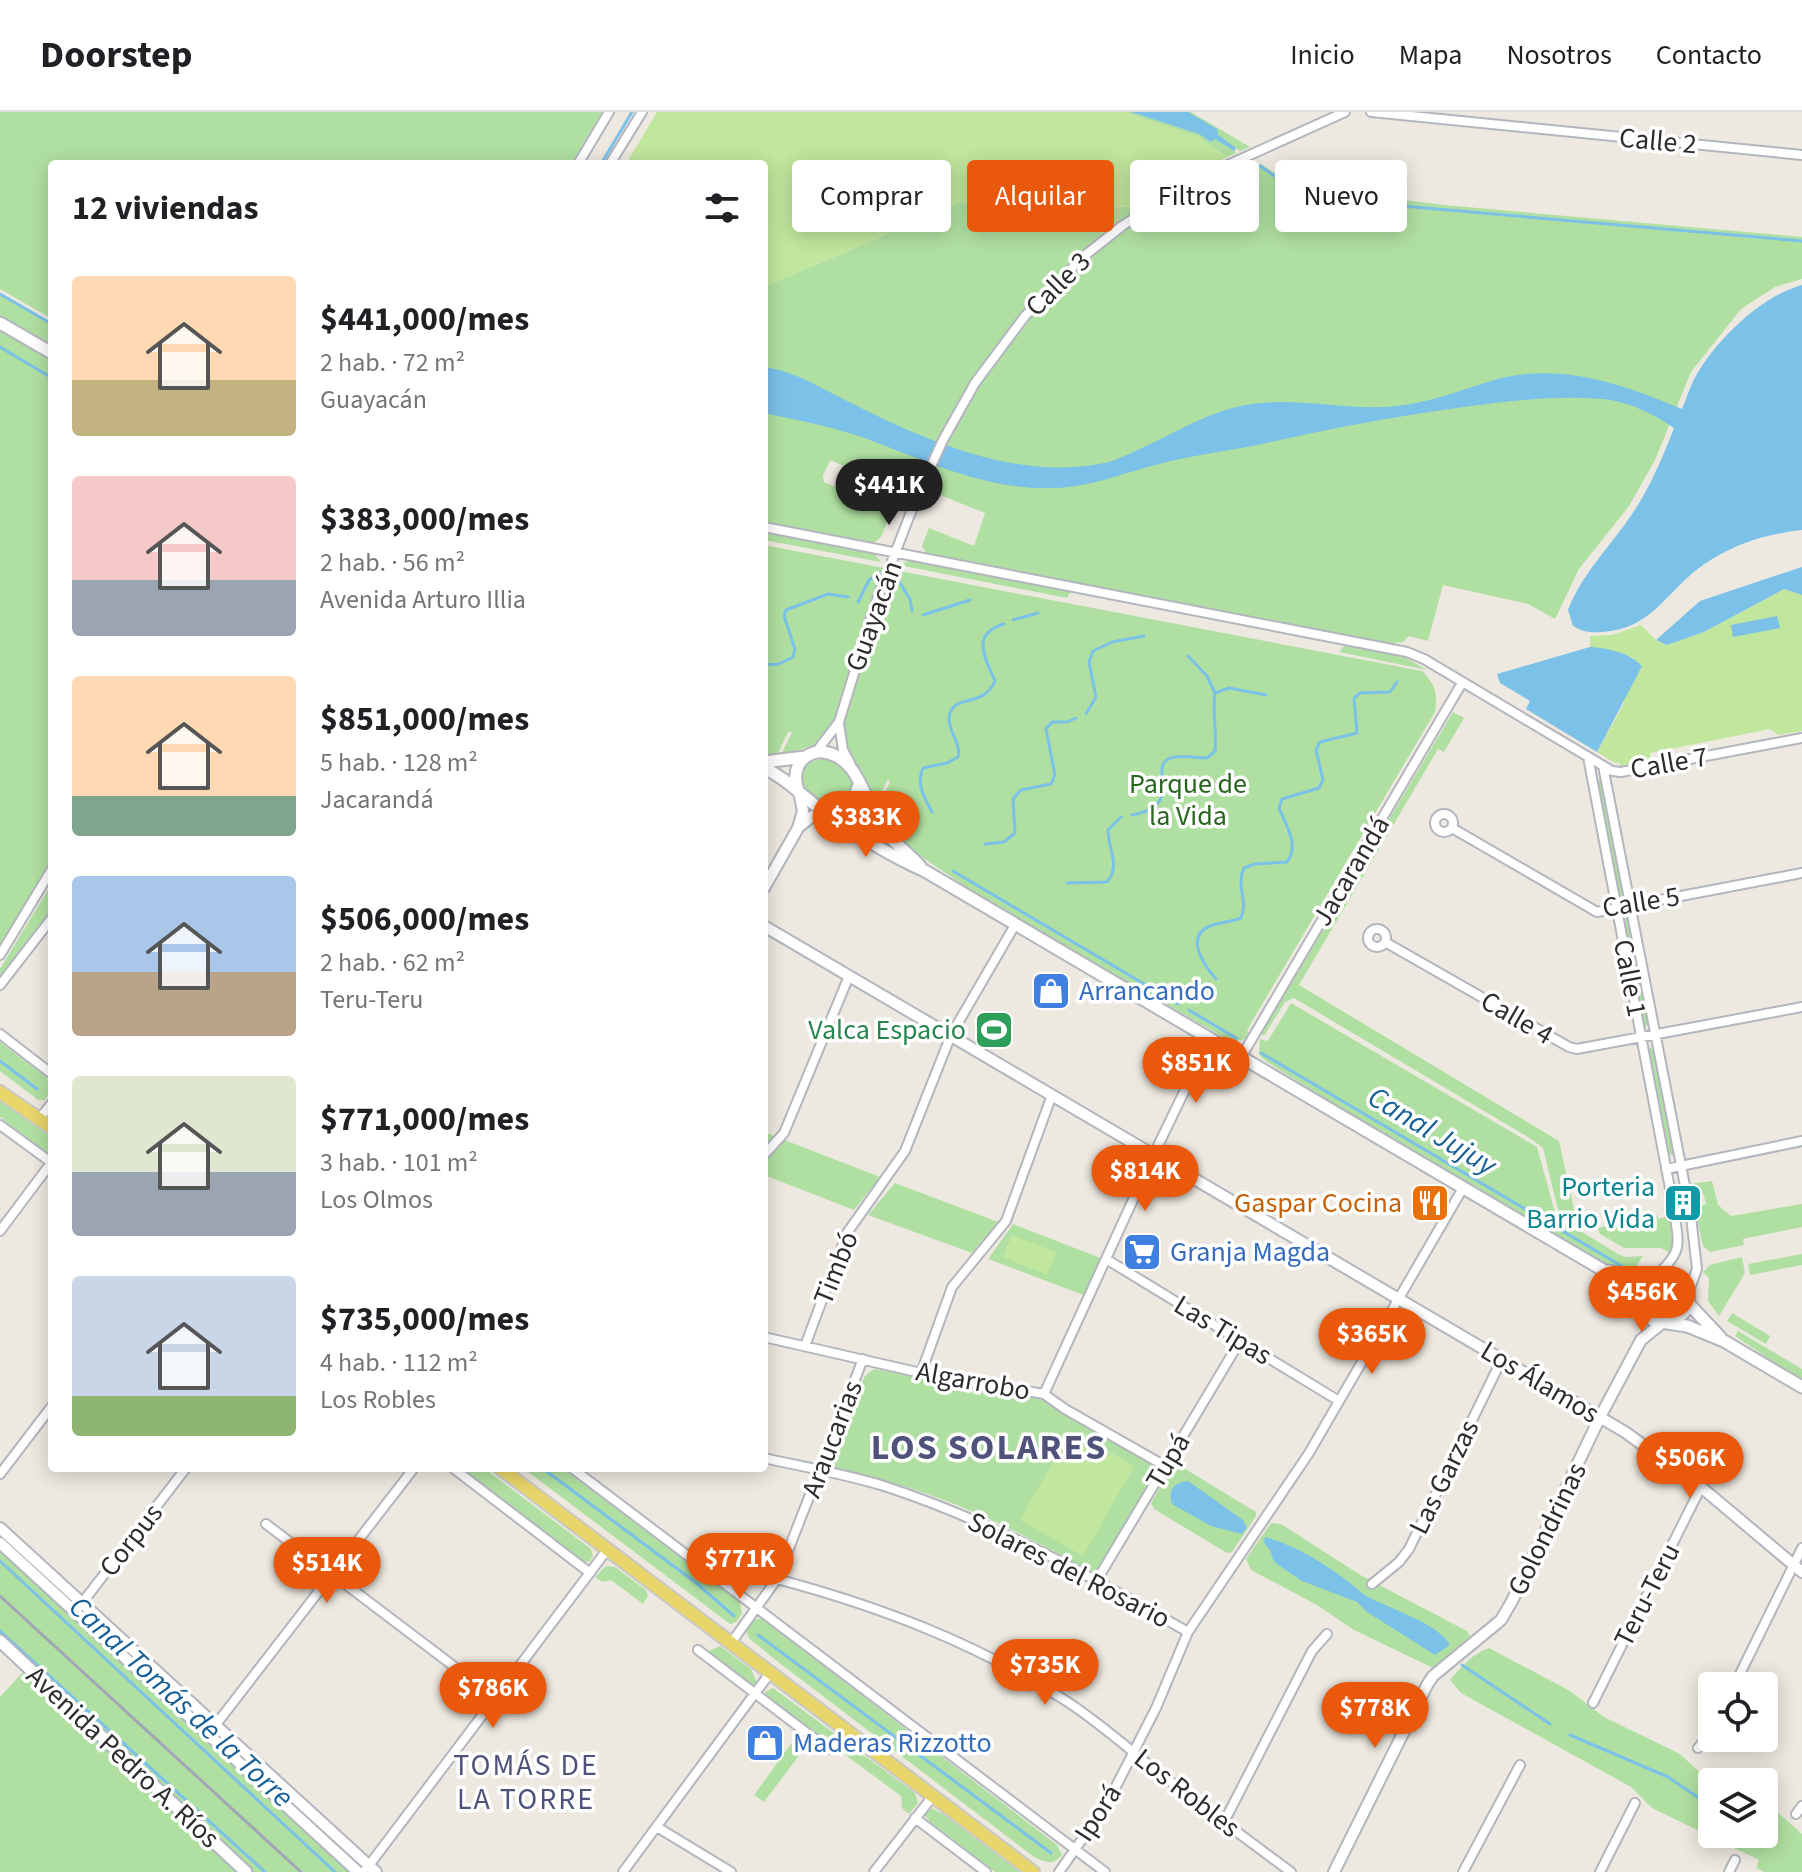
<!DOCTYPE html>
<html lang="es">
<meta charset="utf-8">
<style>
:root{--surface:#fff;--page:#f6f6f6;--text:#202124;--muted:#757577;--line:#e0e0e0;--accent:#ea580c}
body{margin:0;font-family:"Source Sans 3",sans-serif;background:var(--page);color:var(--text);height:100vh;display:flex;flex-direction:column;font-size:30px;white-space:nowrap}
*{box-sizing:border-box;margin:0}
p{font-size:26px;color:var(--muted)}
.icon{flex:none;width:44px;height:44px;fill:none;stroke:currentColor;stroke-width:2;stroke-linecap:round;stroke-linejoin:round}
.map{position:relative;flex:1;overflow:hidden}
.drawer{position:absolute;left:48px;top:48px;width:720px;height:1312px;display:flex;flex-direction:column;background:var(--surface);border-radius:8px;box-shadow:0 4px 20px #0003}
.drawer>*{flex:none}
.top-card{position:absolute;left:792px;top:48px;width:760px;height:72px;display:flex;gap:16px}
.fabs{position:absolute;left:1698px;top:1560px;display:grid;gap:16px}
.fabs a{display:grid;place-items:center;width:80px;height:80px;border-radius:8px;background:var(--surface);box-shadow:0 4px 20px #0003;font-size:40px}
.price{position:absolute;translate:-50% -68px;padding:0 18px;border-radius:28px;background:var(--accent);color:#fff;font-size:26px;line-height:52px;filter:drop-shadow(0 2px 4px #0008)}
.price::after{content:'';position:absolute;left:50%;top:48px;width:24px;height:18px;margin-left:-12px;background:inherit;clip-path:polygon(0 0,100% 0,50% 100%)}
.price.on{background:#222;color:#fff}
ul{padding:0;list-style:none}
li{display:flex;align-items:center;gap:24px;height:200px;padding:0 24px}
li span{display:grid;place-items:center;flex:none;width:224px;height:160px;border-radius:8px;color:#555}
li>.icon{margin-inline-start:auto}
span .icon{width:96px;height:96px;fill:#fffc;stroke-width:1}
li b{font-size:34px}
h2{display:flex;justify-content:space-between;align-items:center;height:96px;padding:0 24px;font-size:34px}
.tag{padding:0 28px;border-radius:8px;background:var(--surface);box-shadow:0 4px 20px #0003;font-size:28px;line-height:72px}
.tag.on{background:var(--accent);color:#fff}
header{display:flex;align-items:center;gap:48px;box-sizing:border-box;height:112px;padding:0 40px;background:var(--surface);border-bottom:2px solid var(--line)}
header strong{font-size:38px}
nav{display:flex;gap:44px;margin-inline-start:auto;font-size:28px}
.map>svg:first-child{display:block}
</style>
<header>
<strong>Doorstep</strong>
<nav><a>Inicio</a><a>Mapa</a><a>Nosotros</a><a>Contacto</a></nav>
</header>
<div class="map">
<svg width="1802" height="1760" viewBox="0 0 1802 1760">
<rect width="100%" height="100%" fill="#ede9e0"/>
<path fill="#b0e0a1" d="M0,0H602L571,52H52V207L0,177Z
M1123,0H1191L1250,35L1240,39L1236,36L1234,39L1236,41L1227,45L1198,25Z
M1261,52L1282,67L1326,78L1444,93L1802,125V167L1775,175L1741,197L1691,260L1655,348L1629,394L1579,457L1555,507L1528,492L1443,473L1428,529L1409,524L1403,530L1381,532L933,444L927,442L922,434L929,416L974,434L985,401L940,383L939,363L925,357L896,376L830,348L823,364L824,370L891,400L881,425L874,431L764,411V175L959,91L1176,96Z
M0,182L52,212V757L0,843Z
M764,418L874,441L881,450L764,428Z
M764,433L1422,559C1435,571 1438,583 1435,600L1251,911L1247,919L1250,921L1245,927L1232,930L996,795L913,739L888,716L876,699L890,670L888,667L874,695C863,670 851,631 831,616L816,632L780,645L792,620H788L776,645H764Z
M908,449H918L1071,479L1067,486L899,453Z
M1345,533L1404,545L1427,558L1339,540Z
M1453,600L1464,606L1444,640L1438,637L1299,873L1559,1029L1578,1115L1559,1102L1543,1036L1531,1027L1294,886L1285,890L1264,924L1261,922Z
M822,647C839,649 854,660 853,679L845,690C822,695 800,685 803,658L809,650Z
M1597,667L1602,670L1624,781L1620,785Z
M862,689L897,739L896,741L842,706Z
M52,771V800L0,868V857Z
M1627,805L1648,912L1647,914L1643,913L1623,808Z
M1291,891L1537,1035L1556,1104L1618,1142L1625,1145L1643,1144L1634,1158L1608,1154L1356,1006L1264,948L1259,942L1260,927L1267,929L1269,927Z
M0,930L46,965L52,977L45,988H38L0,959Z
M1649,935L1654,937L1675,1040L1672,1044L1669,1041Z
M0,989L52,1026V1045L0,1005Z
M764,1020L880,1065L854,1098L764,1063Z
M1712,1069L1718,1093L1731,1104L1802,1092V1115L1743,1127L1744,1133L1710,1140L1703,1134L1695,1097L1706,1092L1703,1081L1692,1083L1690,1072Z
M895,1071L998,1110L972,1141L868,1103Z
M1657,1103L1658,1107L1670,1104L1675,1135L1672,1142L1661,1136H1624L1600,1122L1598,1116Z
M1013,1112L1103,1147L1086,1184L988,1147Z
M1802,1142V1153L1750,1163L1748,1152Z
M1742,1145L1745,1161L1719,1204L1708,1189L1709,1166L1703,1160L1710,1153Z
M1647 1186a17 17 0 1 1 34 0a17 17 0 1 1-34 0Z
M1732,1201L1770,1224L1766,1232L1727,1209Z
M1738,1219L1802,1257V1269L1735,1224Z
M874,1257L1044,1288L1155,1353L1156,1361L1100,1455L1095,1459H1089C1011,1414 924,1372 834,1358L830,1347L861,1273L865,1264Z
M1177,1352L1256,1400V1404L1232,1440L1227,1441L1154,1397L1151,1391L1172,1354Z
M459,1356H484L591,1437L593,1444L590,1449L584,1450Z
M523,1356H562L740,1490L742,1502L736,1510L730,1512Z
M1271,1411L1281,1412L1362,1464L1467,1519L1470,1524L1433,1556L1354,1518L1317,1493L1251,1458L1246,1447Z
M0,1431L358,1760H246L0,1529Z
M606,1454L615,1455L646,1478L648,1484L643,1492L611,1468L602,1470L595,1465Z
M761,1506L1057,1733L1062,1743C1052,1754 1046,1750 1034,1745L777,1549L750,1527L746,1519L753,1508Z
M720,1534L751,1557L757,1571L752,1573L712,1544L709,1539Z
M1489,1536L1570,1579L1604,1605L1680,1642L1706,1666L1715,1670H1712V1722H1764V1693L1775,1698L1802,1722V1760H1764L1756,1756L1759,1748L1652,1696L1631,1675L1461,1581L1450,1568C1461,1555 1472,1542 1489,1536Z
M24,1559L236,1760H0V1585Z
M773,1576L915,1681L918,1691L909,1702L902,1696L901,1684L767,1585L765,1580Z
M796,1625L807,1633L764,1690L754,1683Z
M932,1696L943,1702L1020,1760H995L930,1710L925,1703Z"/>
<path fill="#c1e69d" d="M657,0H1123L1199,25L1227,45L1202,58L1195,59L1138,95L959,91L764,175V52H626Z
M1784,477L1802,483V619L1778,623L1770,617L1650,641L1651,648L1620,655L1619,650L1615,651L1597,640L1623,593L1634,546L1590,535V524L1612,523L1641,513L1656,528L1667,533L1704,520Z
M1012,1123L1056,1140L1047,1163L1003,1145Z
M1071,1318L1134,1354L1083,1444L1020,1408Z"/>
<path fill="#7bc1e8" d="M1131,0H1188L1217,17L1218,23L1236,36L1234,39L1215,27L1211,30L1199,22Z
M910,58H919L924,64L912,87L891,93L878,87V77L888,72L899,71Z
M1802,173V418C1765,422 1734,432 1703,453C1666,479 1653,517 1602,520C1590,521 1583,520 1573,514L1568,498C1582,462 1608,437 1630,405C1649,378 1662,347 1674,316C1654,302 1627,289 1602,287C1556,283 1509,289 1464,295C1397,304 1333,316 1267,331C1230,339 1192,343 1155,353C1121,362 1090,375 1055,376C991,379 933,352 875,330C839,316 802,309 764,301V255C796,259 826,279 855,293C931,331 1022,370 1109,350C1152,335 1194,305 1237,295C1285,283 1333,297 1382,295C1420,294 1452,281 1488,270C1556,248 1620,271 1682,297C1687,285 1691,272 1697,262C1719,225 1762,184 1802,173Z
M1802,455V483L1784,477L1704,520L1667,533L1656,528L1700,489Z
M1777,504L1780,516L1733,525L1731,513Z
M1590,535C1608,536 1630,541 1642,554L1597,640L1526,597L1530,589L1500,571L1497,562Z
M1188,1369L1243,1408L1247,1416L1242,1422L1211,1414L1172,1392C1167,1378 1175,1370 1188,1369Z
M1265,1425C1295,1433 1324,1451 1349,1470C1354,1474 1358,1478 1363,1482C1384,1495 1439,1511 1450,1533L1435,1543L1367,1500L1357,1490L1302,1469L1287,1459L1274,1450L1270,1438L1264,1431Z"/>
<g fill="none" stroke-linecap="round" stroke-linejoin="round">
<path stroke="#7bc1e8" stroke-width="3" d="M601,52L632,0
M1260,54L1290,74L1379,92L1802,129
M0,182L52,212
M0,235L52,266
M896,465L910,487L912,499
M858,490L869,468L880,461
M923,503L970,488
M1013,508L1038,501
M1188,544L1207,564L1215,581
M764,553L779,552L793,545L795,537L784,504L786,498L828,482L848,485
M1086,602L1096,585L1089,550L1093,539L1112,530L1144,524
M764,640L765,641
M932,700C924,685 916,672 923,656L947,651L958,645C962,630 945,617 950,601C957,582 983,596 995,569C985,546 970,522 1004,512
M1132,703C1191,692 1141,651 1175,645C1185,643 1197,646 1207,646L1215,639C1217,619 1212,600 1215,581L1229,576L1266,583
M985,732L1004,730L1015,721L1013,687L1021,678L1051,672L1055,663L1046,617L1052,610H1067L1076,606
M953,759L1178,892
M1067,771L1107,770C1121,754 1108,737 1108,718L1121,705
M1216,867C1204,853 1184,825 1210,814C1220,810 1231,810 1241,806C1249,787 1235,775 1244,756L1255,752L1287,750C1300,733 1286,714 1279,696L1282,687L1319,676L1323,668L1316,638L1320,630L1357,621L1354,586L1360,581L1390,580L1397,570
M1189,898L1236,926
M1261,941L1625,1156
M0,949L37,977
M542,1356L695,1470L734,1504
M0,1449L335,1760
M0,1519L265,1760
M758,1523L1051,1741
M1462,1553L1550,1612
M1570,1623L1668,1665L1712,1695
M1760,1722L1769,1727"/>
<defs>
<path id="minor" d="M1371,0L1802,43
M578,52L609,0
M610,52L642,0
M764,415L1407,540L1424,547L1612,659L1621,660L1802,626
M839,611L843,638L850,651
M816,640L839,610L875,493L916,387L943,328L975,271L1025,204L1083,145L1122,114L1188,71L1345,0
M1588,645L1672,1087
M1603,654L1687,1084
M1435 711a9 9 0 1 1 18 0a9 9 0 1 1-18 0Z
M1452,716L1597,800L1802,761
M1368 826a9 9 0 1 1 18 0a9 9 0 1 1-18 0Z
M1385,830L1569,935L1577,937L1802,895
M0,843L52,757
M0,873L52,806
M0,922L52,962
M1240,947L1462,571
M39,1007L52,991
M0,1013L52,1051
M764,1043L784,1021L849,864
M1666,1057L1802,1029
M0,1119L51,1051
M1106,1147L1339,1289
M1656,1164C1683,1139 1679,1134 1674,1099
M1688,1182L1697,1157L1690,1096
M764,1225L921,1261L1044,1282L1065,1297L1165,1354
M805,1234L847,1121L905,1039L951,923L1015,813
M921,1261L952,1175L1006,1109L1052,983
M1044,1282L1154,1042L1197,953L1212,930
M764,1346C804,1355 845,1362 884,1374C992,1409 1090,1464 1188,1520
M453,1356L590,1461
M572,1356L1105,1760
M0,1362L52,1294
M266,1412L497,1587
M777,1467C878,1494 974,1530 1063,1587C1095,1607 1124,1633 1154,1657C1199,1692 1245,1726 1291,1760
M1097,1468L1240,1229
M1372,1472L1399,1450L1409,1437L1502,1247
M79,1495L186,1356
M731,1531L777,1467L863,1247
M698,1538L828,1637
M1734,1574L1802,1436
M1593,1591L1701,1375
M214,1615L414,1356
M1698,1636L1712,1619
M1796,1702L1802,1694
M915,1706L986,1760
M1224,1710L1312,1539L1327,1522
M657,1715L731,1760
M364,1760L607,1438
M623,1760L770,1561
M874,1760L933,1684
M1059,1760L1107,1692L1156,1596L1188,1520L1309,1341L1463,1076
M1463,1760L1520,1653
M1600,1760L1635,1691
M1729,1760L1735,1748"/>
<path id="tertiary" d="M800,714L811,705L825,700
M764,776L798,716L803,699L799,680
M764,814L1625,1320L1701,1375L1802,1460
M0,1416L376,1760
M0,1431L358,1760
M1334,1760L1427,1573L1433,1564L1501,1508L1512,1489L1600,1305L1641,1228L1662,1211"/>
<path id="secondary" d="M0,211L52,241
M764,650L805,645
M764,656C784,665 798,680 815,693C849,718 886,742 925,759L1603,1158L1634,1183L1647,1204L1654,1209L1687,1214L1724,1229L1802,1275
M798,679C795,668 794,659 801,649C807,643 815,639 823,640C859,644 864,689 881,714C892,730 907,740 920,754
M826,700L851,693L859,673
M1609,1159L1651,1167
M1688,1191L1720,1225
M1641,1192C1639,1130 1726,1185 1670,1210
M0,1529L246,1760"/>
<path id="primary" d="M0,980L52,1016
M500,1356L1033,1760"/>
</defs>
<use href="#minor" stroke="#b3b5bf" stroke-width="12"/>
<use href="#tertiary" stroke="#b3b5bf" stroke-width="14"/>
<use href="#secondary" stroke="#b3b5bf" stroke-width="15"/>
<use href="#primary" stroke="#c8c8c8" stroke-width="16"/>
<use href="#minor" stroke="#fff" stroke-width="8"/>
<use href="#tertiary" stroke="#fff" stroke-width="10"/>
<use href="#secondary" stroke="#fff" stroke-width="11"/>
<use href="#primary" stroke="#e8d66a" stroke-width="12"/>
<path stroke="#a3a4b5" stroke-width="3" d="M0,1484L301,1760"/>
</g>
<defs>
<symbol id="shop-square" viewBox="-11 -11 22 22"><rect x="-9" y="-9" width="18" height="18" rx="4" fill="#3f7fe0" stroke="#fff"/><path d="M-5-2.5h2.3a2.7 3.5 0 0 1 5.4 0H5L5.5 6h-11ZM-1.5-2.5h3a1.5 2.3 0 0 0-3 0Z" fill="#fff"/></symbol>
<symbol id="stadium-square" viewBox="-11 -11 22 22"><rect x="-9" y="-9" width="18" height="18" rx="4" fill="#2e9e5b" stroke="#fff"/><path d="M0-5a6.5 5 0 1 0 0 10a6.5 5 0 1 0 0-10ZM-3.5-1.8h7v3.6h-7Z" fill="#fff"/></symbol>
<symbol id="restaurant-square" viewBox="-11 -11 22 22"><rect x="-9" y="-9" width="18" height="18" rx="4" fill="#e8710a" stroke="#fff"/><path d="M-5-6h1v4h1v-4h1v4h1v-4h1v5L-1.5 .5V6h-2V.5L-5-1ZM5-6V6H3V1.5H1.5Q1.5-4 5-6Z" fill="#fff"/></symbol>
<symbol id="building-square" viewBox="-11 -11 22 22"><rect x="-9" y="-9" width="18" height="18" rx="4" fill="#0f9aa8" stroke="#fff"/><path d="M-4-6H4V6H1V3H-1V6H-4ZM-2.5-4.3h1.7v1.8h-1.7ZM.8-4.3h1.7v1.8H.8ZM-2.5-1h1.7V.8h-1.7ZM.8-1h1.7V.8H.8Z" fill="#fff"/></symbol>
<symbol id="supermarket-square" viewBox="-11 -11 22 22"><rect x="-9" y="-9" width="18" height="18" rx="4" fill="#3f7fe0" stroke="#fff"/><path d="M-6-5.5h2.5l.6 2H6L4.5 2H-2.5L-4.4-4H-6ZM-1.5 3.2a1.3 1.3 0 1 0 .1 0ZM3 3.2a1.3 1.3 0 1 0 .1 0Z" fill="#fff"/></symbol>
</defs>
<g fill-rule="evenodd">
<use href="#shop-square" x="1029" y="857" width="44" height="44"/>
<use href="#stadium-square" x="972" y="896" width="44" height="44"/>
<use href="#restaurant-square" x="1408" y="1069" width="44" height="44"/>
<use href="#building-square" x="1661" y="1069" width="44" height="44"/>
<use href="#supermarket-square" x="1120" y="1118" width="44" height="44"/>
<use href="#shop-square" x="743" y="1609" width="44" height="44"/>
</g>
<g text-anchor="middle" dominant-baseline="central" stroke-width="7" stroke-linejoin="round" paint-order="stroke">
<g font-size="28" fill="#2d2d2d" stroke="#fff">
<text transform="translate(1658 29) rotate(5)">Calle 2</text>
<text transform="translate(1058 172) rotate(-45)">Calle 3</text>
<text transform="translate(874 504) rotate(-70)">Guayacán</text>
<text transform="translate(1669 651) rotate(-10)">Calle 7</text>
<text transform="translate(1351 759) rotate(-59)">Jacarandá</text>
<text transform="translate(1641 790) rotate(-9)">Calle 5</text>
<text transform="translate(1630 866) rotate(79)">Calle 1</text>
<text transform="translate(1517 906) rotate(30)">Calle 4</text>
<text transform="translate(836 1156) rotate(-68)">Timbó</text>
<text transform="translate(1223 1218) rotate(31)">Las Tipas</text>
<text transform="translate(973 1269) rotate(10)">Algarrobo</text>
<text transform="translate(1540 1270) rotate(31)">Los Álamos</text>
<text transform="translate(832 1327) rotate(-69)">Araucarias</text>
<text transform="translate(1168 1349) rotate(-59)">Tupá</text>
<text transform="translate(1444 1365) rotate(-64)">Las Garzas</text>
<text transform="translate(1547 1417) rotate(-64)">Golondrinas</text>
<text transform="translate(131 1428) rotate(-52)">Corpus</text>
<text transform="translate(1069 1458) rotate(27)">Solares del Rosario</text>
<text transform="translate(1647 1483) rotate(-63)">Teru-Teru</text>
<text transform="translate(123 1645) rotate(43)">Avenida Pedro A. Ríos</text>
<text transform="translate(1187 1681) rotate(38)">Los Robles</text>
<text transform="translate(1098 1701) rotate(-57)">Iporá</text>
</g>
<g font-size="28" fill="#286620" stroke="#fff">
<text x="1188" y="672">Parque de<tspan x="1188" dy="32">la Vida</tspan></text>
</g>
<g font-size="28" fill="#366cbe" stroke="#fff" text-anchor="start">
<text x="1079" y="879">Arrancando</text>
<text x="1170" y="1140">Granja Magda</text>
<text x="793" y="1631">Maderas Rizzotto</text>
</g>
<g font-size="28" fill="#27864d" stroke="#fff" text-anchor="end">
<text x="966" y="918">Valca Espacio</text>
</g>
<g font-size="28" fill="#0d838f" stroke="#fff" text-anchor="end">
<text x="1655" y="1075">Porteria<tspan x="1655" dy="32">Barrio Vida</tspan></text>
</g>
<g font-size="28" fill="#c56008" stroke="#fff" text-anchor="end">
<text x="1402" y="1091">Gaspar Cocina</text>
</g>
<g font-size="30" font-style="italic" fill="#165f97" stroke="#fff">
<text transform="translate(1432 1019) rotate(31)">Canal Jujuy</text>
<text transform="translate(181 1590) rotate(43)">Canal Tomás de la Torre</text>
</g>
<g font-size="30" letter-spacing="2" fill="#4f537b" stroke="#fff">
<text x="526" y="1653">TOMÁS DE<tspan x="526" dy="34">LA TORRE</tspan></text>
</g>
<g font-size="36" font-weight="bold" letter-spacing="2" fill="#4f537b" stroke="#fff">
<text x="989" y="1335">LOS SOLARES</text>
</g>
</g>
</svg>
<div class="fabs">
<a><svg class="icon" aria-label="locate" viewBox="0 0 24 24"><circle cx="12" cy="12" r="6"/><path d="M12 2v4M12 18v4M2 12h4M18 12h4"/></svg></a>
<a><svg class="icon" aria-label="layers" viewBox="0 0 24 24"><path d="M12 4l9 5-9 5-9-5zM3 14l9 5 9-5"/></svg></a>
</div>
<b class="price on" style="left:889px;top:415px">$441K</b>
<b class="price" style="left:866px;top:747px">$383K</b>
<b class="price" style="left:1196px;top:993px">$851K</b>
<b class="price" style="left:1145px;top:1101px">$814K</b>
<b class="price" style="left:1642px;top:1222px">$456K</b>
<b class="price" style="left:1372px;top:1264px">$365K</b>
<b class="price" style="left:1690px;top:1388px">$506K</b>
<b class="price" style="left:740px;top:1489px">$771K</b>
<b class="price" style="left:327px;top:1493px">$514K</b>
<b class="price" style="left:1045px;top:1595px">$735K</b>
<b class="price" style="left:493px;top:1618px">$786K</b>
<b class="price" style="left:1375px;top:1638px">$778K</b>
<div class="top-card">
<a class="tag">Comprar</a>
<a class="tag on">Alquilar</a>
<a class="tag">Filtros</a>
<a class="tag">Nuevo</a>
</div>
<section class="drawer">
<h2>12 viviendas<svg class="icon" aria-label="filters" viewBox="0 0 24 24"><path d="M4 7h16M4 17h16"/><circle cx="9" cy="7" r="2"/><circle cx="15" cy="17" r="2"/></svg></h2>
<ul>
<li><span style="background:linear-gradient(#ffd9b3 65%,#c2b280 0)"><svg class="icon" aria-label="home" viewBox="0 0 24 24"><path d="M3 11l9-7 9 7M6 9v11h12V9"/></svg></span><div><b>$441,000/mes</b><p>2 hab. · 72 m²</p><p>Guayacán</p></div></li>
<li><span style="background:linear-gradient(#f6c9c9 65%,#9aa5b1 0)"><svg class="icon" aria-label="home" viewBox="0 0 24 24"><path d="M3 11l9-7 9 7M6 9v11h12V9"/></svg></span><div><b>$383,000/mes</b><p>2 hab. · 56 m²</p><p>Avenida Arturo Illia</p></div></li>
<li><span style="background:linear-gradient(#ffd9b3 75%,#7fa58c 0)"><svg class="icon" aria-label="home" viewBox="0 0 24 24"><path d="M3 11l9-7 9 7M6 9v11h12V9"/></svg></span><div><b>$851,000/mes</b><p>5 hab. · 128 m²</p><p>Jacarandá</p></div></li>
<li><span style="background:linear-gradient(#a9c7e8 60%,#b9a48a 0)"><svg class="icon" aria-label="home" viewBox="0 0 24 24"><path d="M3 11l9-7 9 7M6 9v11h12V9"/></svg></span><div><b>$506,000/mes</b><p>2 hab. · 62 m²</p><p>Teru-Teru</p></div></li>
<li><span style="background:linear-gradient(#dfe7d0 60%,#9aa5b1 0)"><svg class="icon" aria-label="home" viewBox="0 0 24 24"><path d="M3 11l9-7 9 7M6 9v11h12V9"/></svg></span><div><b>$771,000/mes</b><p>3 hab. · 101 m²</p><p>Los Olmos</p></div></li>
<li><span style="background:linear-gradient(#c9d6e8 75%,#8fb573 0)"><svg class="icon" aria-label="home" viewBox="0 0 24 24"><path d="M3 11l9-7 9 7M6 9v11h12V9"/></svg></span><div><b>$735,000/mes</b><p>4 hab. · 112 m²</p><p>Los Robles</p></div></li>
</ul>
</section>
</div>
